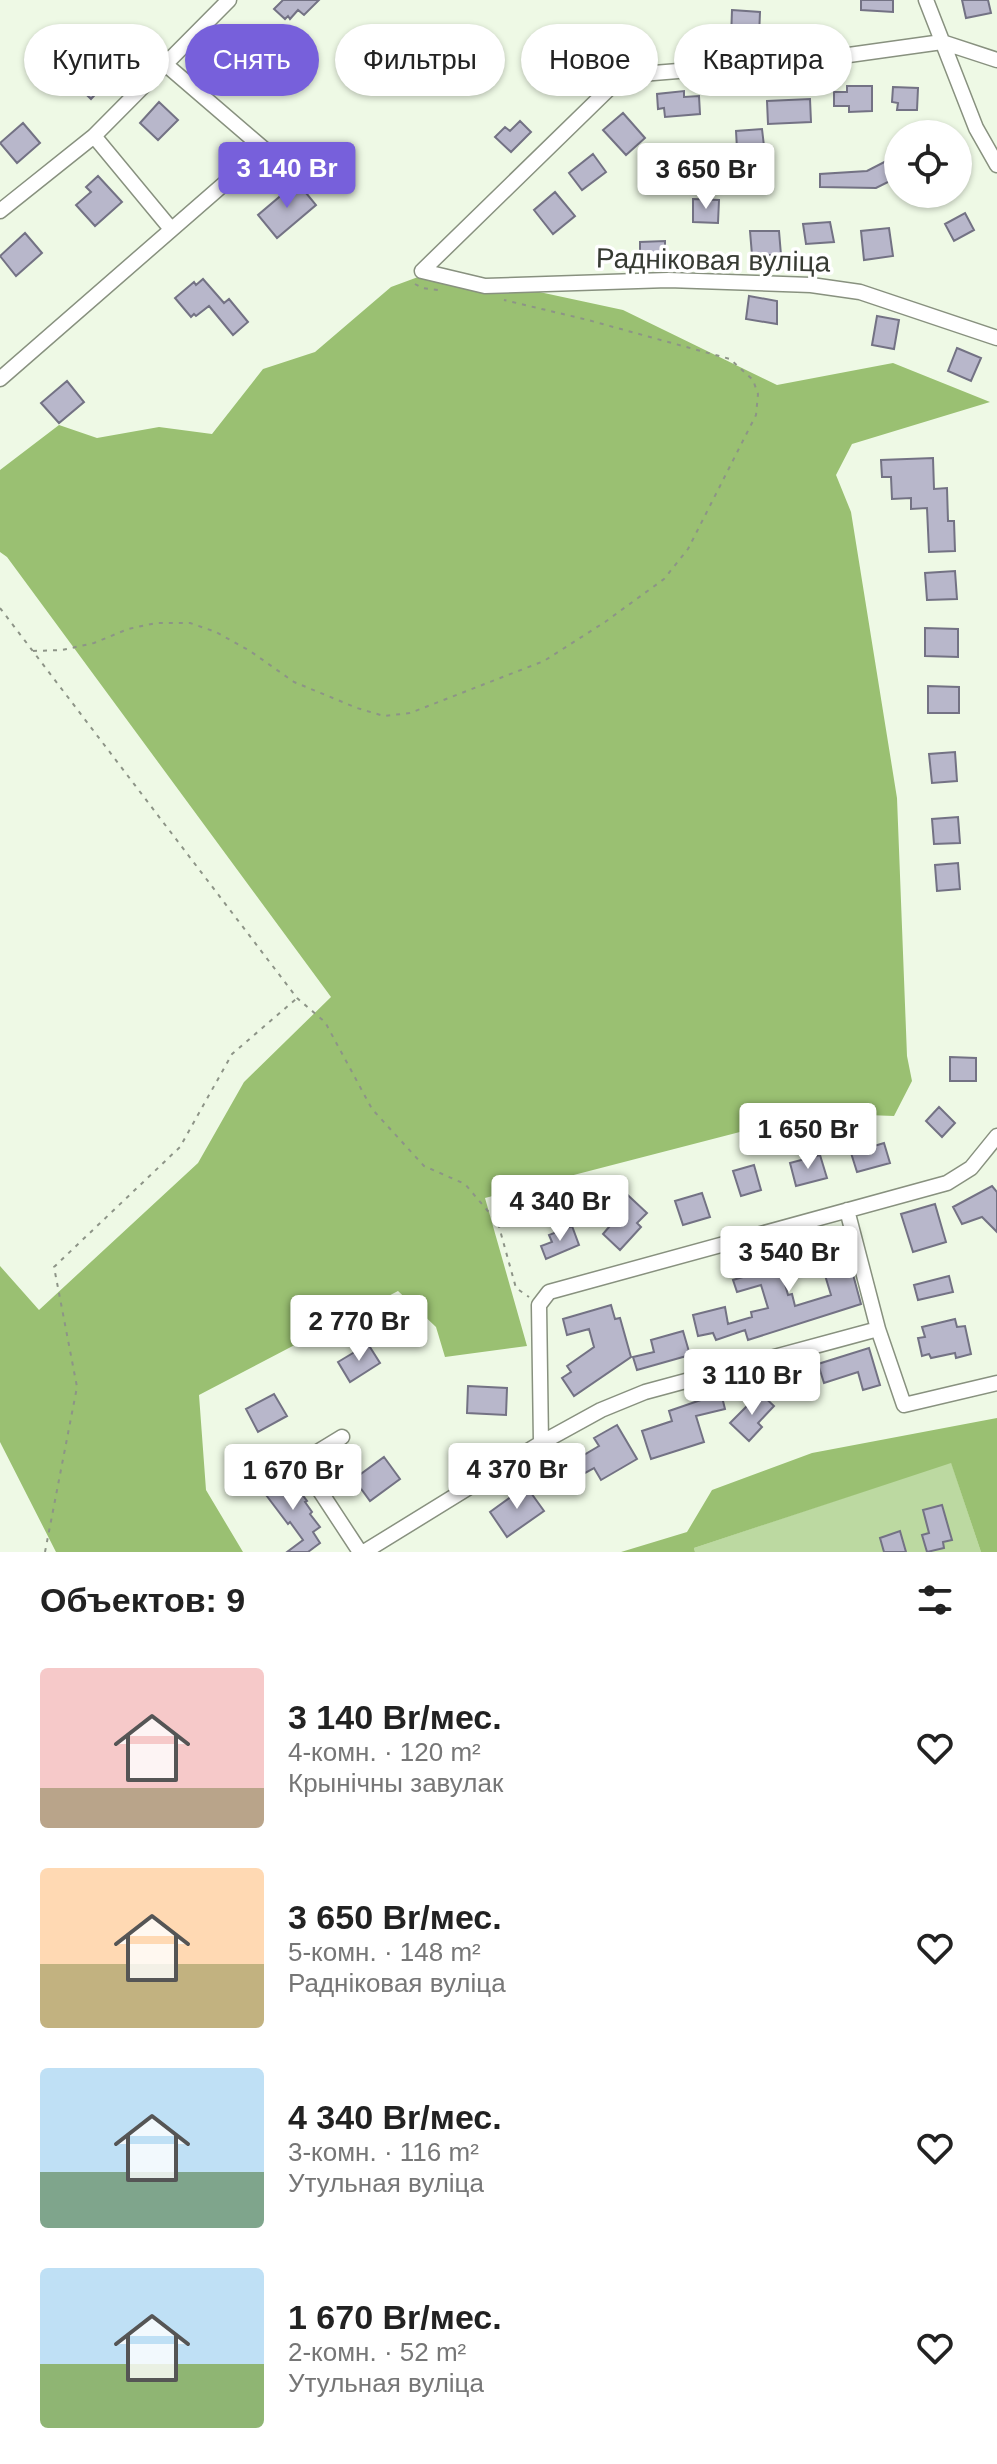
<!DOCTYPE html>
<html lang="ru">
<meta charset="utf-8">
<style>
:root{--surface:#fff;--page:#f6f6f6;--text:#222;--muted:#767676;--accent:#7760db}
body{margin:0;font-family:Arial,sans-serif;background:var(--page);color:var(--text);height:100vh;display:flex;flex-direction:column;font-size:30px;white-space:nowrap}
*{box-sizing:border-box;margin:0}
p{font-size:26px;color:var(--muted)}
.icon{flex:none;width:44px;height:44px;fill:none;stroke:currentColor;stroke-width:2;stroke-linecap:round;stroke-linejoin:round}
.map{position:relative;height:1552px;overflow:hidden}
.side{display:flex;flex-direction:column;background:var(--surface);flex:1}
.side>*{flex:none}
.top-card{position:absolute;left:24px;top:24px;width:950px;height:72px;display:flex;gap:16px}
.fabs{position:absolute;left:884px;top:120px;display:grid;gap:16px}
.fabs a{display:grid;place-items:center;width:88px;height:88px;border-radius:50%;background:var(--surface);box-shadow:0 2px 6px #0004;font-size:40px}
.price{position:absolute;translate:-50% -68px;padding:0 18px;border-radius:8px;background:#fff;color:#222;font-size:26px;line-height:52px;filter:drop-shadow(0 2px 4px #0008)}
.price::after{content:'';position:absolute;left:50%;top:48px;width:24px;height:18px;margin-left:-12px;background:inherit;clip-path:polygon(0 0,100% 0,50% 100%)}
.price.on{background:var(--accent);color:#fff}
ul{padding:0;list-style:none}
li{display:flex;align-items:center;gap:24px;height:200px;padding:0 40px}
li span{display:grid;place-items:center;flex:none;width:224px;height:160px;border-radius:8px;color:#555}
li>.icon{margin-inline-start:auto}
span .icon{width:96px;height:96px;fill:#fffc;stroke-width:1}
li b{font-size:34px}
h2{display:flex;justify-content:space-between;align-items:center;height:96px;padding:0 40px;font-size:34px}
.pill{padding:0 28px;border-radius:36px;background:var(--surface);box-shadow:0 2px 6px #0004;font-size:28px;line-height:72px}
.pill.on{background:var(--accent);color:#fff}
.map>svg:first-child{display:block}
</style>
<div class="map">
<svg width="997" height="1552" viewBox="0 0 997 1552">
<rect width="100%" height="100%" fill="#eef9e5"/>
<path fill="#bcd9a1" d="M951,1462L981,1552H695L694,1548Z"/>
<path fill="#9ac072" d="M437,270L623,310L777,385L893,363L990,402L852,444L836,475L851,512L897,798L907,1056L912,1081L894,1116L813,1113L485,1198L527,1346L445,1357L436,1327L398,1291L199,1395L206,1490L243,1552H56L0,1442V1266L39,1310L198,1163L244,1082L331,997L7,557L0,552V470L59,425L97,438L159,427L212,434L263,369L315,352L391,287Z
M997,1418V1552H981L951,1463L694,1548L695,1552H621L687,1532L712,1490L812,1453Z"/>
<path fill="#b8b7cb" stroke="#737284" stroke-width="2" d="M283,0H319L304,15L298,10L290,19L288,16L285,19L274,9Z
M861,0H893V12L861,10Z
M962,0H988L991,13L966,18Z
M732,10L760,12L759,37L753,36L752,40L731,39Z
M131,26L149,42L134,58L116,42Z
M230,38L253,58L236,79L212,60Z
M583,51L598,65L575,88L561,74Z
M77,64L83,70L87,66L105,84L91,99L66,75Z
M847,86H872V111L849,112V106H834V92H847Z
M893,87L918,88L917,110H897L898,103L892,102Z
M684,91V97L699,96L700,114L665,117L664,108L658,109L657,94Z
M810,99L811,122L768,124L767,101Z
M159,102L178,120L158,140L140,123Z
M623,113L645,138L626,155L603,130Z
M520,121L531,132L511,152L495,137L505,127L510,131Z
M23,123L40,143L17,163L0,143Z
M762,129L764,146L737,149L736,131Z
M593,154L606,172L582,190L569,173Z
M898,155V168L891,173L894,179L876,188L820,187V174L867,171Z
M98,176L122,202L95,226L76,205L91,192L86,187Z
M297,182L316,205L277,238L258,215Z
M555,192L575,216L553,234L534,210Z
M693,199L719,200L718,223L693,222Z
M965,213L974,230L954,241L945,224Z
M830,222L834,242L806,244L803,224Z
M889,228L893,256L864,260L861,231Z
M750,231H779L781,255H752Z
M25,233L42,253L16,276L0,256Z
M665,241V264H640V242Z
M203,279L224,303L229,299L248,322L233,335L209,306L196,316L194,314L191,317L175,298L194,282L196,285Z
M749,296L777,301V324L746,319Z
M877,316L899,320L894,349L872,345Z
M957,348L981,358L971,381L948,371Z
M67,381L84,402L59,423L41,403Z
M933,458L934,489L947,488L948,521H954L955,551L929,552L927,508L911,509V498L892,499L891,477H882L881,460Z
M955,571L957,599L927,600L925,573Z
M925,628L958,629V657L925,656Z
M928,686L959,687V713H928Z
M955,752L957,781L932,783L929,754Z
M958,817L960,843L934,844L932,819Z
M958,863L960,889L937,891L935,865Z
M950,1057L976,1058V1081H950Z
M939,1107L955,1123L942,1137L926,1121Z
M884,1143L890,1163L857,1172L851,1153Z
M820,1155L827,1178L796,1186L790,1163Z
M754,1165L761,1190L741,1196L733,1171Z
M617,1185L647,1213L637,1223L641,1227L620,1250L603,1234L609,1227L592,1212Z
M992,1186L997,1192V1232L982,1217L962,1224L953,1207Z
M702,1193L710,1217L683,1225L675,1201Z
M935,1204L946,1242L913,1252L901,1214Z
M572,1226L579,1245L546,1259L541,1246L552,1242L549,1235Z
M842,1234L861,1304L748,1340L745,1330L716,1340L713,1333L698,1336L693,1315L725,1307L728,1324L752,1317L751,1312L768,1308L761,1285L737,1292L733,1280L780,1266L788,1295L792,1294L795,1306L831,1295L821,1262L795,1269L790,1250Z
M949,1276L953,1292L918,1300L914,1285Z
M611,1305L615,1319L620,1318L631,1357L574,1396L562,1378L571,1372L567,1366L594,1347L589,1329L567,1335L563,1319Z
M955,1319L957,1327L965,1326L971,1354L956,1358L955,1353L931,1358L929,1354L922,1356L918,1338L925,1337L922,1327Z
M683,1331L690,1355L637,1370L633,1357L654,1352L651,1340Z
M368,1344L380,1363L350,1382L338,1362Z
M869,1348L880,1385L863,1390L858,1372L824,1383L818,1364Z
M468,1386L507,1388L506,1415L467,1413Z
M721,1393L725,1409L696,1416L704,1442L651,1459L642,1431L672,1421L669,1411Z
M760,1393L774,1406L758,1423L762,1427L749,1441L730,1423Z
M274,1394L287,1416L258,1432L246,1409Z
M617,1425L637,1459L601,1480L594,1468L565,1484L554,1466L580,1452L582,1456L599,1446L594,1438Z
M384,1457L400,1479L370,1501L354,1479Z
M277,1474L289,1490L295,1485L307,1501L305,1502L312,1512L310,1514L320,1527L313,1532L320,1543L308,1552H287L303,1540L290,1522L288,1524L260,1487Z
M526,1486L544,1511L507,1537L490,1512Z
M942,1505L952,1540L943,1542L944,1548L927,1552L922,1535L929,1533L923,1510Z
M900,1531L906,1552H884L880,1538Z"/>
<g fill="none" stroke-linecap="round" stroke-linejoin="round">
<defs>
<path id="street" d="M926,0L976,128L997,165
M94,136L171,229
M0,211L94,136L229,0
M422,271L618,80L629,75L813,60L942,42L997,60
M422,271L485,286L668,280L811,285L860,292L997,338
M0,379L264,149L164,63
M847,1210L878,1329
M342,1437L301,1462L360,1552
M541,1443L539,1305L549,1292L947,1183L971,1168L997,1136
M364,1552L541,1443L601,1410L645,1392L878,1329L904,1405L997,1383"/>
</defs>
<use href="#street" stroke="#88917f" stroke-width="17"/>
<path stroke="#8d9487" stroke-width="2" stroke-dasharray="4 6" stroke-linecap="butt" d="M415,284L422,288L438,290
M0,608L297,998L325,1022L372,1109L424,1166L465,1184L498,1223L516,1288L529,1297
M33,651L62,650L94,643L128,629L156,623H190L216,632L250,651L294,682L357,708L384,716L410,713L544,661L605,622L664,579L688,549L756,415L758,394L753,380L730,359L588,320L504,300
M45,1552L77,1387L54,1267L180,1147L232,1054L296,999"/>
<use href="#street" stroke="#fff" stroke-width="14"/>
</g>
<g text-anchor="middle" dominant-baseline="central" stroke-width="7" stroke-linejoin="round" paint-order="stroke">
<g font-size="28" fill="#373b33" stroke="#fff">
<text transform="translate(713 260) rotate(1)">Радніковая вуліца</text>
</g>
</g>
</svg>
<div class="fabs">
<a><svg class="icon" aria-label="locate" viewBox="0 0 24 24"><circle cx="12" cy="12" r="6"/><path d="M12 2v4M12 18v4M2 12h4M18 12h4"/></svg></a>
</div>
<b class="price on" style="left:287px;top:210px">3 140 Br</b>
<b class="price" style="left:706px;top:211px">3 650 Br</b>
<b class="price" style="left:808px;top:1171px">1 650 Br</b>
<b class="price" style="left:560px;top:1243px">4 340 Br</b>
<b class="price" style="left:789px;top:1294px">3 540 Br</b>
<b class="price" style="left:359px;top:1363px">2 770 Br</b>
<b class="price" style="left:752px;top:1417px">3 110 Br</b>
<b class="price" style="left:517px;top:1511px">4 370 Br</b>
<b class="price" style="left:293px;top:1512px">1 670 Br</b>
<div class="top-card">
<a class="pill">Купить</a>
<a class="pill on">Снять</a>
<a class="pill">Фильтры</a>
<a class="pill">Новое</a>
<a class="pill">Квартира</a>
</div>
</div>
<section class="side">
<h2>Объектов: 9<svg class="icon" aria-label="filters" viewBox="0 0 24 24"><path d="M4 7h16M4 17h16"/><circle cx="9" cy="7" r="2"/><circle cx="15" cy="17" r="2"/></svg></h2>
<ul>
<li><span style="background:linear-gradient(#f6c9c9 75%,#b9a48a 0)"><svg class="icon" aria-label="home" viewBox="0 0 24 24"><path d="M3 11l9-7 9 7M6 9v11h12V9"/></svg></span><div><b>3 140 Br/мес.</b><p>4-комн. · 120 m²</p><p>Крынічны завулак</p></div><svg class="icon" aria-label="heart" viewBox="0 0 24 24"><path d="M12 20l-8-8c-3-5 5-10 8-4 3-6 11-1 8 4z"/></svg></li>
<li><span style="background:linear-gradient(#ffd9b3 60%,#c2b280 0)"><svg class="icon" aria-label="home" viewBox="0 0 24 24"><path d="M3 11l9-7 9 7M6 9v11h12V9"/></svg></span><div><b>3 650 Br/мес.</b><p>5-комн. · 148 m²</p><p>Радніковая вуліца</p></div><svg class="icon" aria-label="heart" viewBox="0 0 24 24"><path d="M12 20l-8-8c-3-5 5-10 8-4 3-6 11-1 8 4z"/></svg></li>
<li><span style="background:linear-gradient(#bfe0f5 65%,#7fa58c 0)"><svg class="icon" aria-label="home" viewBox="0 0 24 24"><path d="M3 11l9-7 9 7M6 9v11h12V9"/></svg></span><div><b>4 340 Br/мес.</b><p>3-комн. · 116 m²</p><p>Утульная вуліца</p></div><svg class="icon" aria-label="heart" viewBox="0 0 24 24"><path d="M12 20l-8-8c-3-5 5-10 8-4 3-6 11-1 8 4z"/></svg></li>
<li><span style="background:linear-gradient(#bfe0f5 60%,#8fb573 0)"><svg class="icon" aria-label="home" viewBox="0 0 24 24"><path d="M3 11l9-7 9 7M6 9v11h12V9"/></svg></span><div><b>1 670 Br/мес.</b><p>2-комн. · 52 m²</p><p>Утульная вуліца</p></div><svg class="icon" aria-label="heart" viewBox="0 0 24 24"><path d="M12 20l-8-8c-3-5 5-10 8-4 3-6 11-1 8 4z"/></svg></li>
</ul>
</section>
